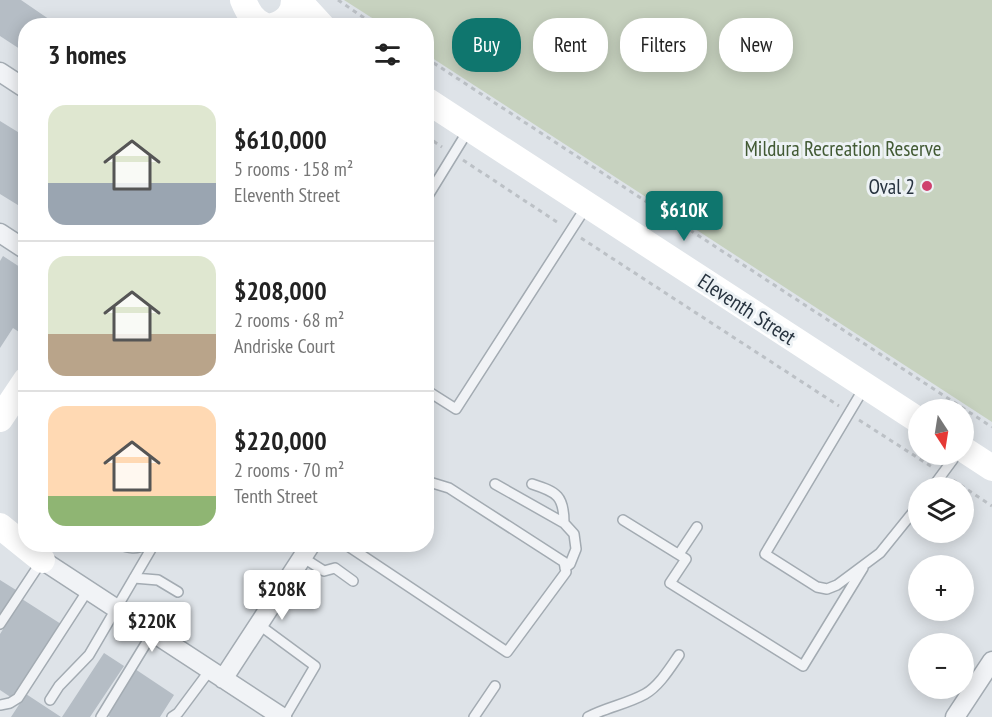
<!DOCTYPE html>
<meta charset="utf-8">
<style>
:root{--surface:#fff;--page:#f6f6f6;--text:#222;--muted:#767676;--line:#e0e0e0;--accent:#0f766e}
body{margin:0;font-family:"PT Sans Narrow",sans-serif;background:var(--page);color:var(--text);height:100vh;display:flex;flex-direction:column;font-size:22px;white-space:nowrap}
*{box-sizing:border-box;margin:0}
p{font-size:20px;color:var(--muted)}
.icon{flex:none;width:33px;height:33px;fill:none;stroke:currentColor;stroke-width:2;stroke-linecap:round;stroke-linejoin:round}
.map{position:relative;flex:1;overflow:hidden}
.side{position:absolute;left:18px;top:18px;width:416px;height:534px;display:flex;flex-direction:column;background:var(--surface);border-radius:24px;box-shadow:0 3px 15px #0003}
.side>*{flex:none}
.guide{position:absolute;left:452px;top:18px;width:450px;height:54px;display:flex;gap:12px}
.needle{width:39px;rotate:168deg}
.fabs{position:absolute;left:908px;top:399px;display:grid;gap:12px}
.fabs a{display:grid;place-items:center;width:66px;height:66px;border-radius:50%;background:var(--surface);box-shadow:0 3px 15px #0003;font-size:30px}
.price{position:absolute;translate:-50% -51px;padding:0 14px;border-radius:6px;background:#fff;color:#222;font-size:20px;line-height:39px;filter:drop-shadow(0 2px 3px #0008)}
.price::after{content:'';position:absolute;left:50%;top:36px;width:18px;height:14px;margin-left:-9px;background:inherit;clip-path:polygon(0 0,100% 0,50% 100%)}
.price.active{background:var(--accent);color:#fff}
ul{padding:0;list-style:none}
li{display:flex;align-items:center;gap:18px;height:150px;padding:0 30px}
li+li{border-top:2px solid var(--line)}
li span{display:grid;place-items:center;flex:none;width:168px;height:120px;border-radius:18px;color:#555}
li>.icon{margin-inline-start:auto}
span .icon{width:72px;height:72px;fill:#fffc;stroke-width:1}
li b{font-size:26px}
h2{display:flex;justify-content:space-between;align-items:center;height:72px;padding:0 30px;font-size:26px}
.chip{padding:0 21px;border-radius:24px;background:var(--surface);box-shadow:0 3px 15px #0003;font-size:21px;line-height:54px}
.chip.active{background:var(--accent);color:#fff}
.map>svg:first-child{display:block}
</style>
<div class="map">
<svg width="992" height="717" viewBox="0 0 992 717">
<rect width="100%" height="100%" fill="#dee3e8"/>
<path fill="#c7d2bf" d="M344,0H992V422L426,54V26L383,25Z"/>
<path fill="#b5bdc5" d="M0,0H21L59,26H26V53L0,36Z
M0,121L26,137V210L0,194Z
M3,256L26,271V322L19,332L13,328L0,348V261Z
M0,580L16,590L0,615Z
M22,599L61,624L12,698L0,690V634Z
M104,653L124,666L90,717H62Z
M135,669L174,695L160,717H110L105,714Z
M26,694L61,717H11Z"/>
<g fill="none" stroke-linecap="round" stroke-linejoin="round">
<defs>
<path id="lane" d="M426,199L469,129
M864,388L765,554L817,587L827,589L837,585L880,553L918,506
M426,390L456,409L586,207
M495,484L564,523L574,534L576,549L570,564L565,568
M532,484C557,492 564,496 564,523
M932,488L957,454
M623,520L686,559L670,583L803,666L863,568
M118,544C128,548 137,550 146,544
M345,544L507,652L566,572L564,562L449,488L426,481
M679,554L697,527
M302,557L324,571L335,568L353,581
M134,578L158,580L178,592
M0,624L41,562
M258,624L315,666L285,717
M50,700L59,686L89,655L154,544
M0,705L10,703L18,698L88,590
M101,717L153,632
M172,717L178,713L210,670
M474,717L495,686
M588,717C607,707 627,704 645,694C659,686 670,668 679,655"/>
<path id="street" d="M0,72L26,89
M0,233L26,250
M42,560L282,717
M223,679L311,544
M955,717L992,661"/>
</defs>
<use href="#lane" stroke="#a3abb2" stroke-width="12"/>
<use href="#street" stroke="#a3abb2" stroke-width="21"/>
<path stroke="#bcc1c6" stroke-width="3" stroke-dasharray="4.5 4.5" stroke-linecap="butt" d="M338,0L376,26
M426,58L992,427
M426,136L442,147
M463,160L560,224
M581,238L839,406
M859,420L932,467
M953,480L992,506"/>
<use href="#lane" stroke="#f1f3f6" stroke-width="9"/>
<use href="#street" stroke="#f1f3f6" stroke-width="18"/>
<path stroke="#fff" stroke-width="26" d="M243,0C248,12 253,21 265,26
M298,0L322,26
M273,26C286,22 294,14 294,0
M426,100L918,420
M0,419L26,380
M963,449L992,468
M0,526L42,560"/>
</g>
<circle fill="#cf406d" stroke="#edf2f5" stroke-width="2" cx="927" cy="186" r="6"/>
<g text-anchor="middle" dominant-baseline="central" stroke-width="6" stroke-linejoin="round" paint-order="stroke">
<g font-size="21" fill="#425a34" stroke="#edf2f5">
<text x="843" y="148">Mildura Recreation Reserve</text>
</g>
<g font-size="21" fill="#27333f" stroke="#edf2f5" text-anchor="end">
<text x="915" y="186">Oval 2</text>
</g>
<g font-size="21" fill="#27333f" stroke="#edf2f5">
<text transform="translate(747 309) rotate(33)">Eleventh Street</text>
</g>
</g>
</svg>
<div class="fabs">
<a><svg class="needle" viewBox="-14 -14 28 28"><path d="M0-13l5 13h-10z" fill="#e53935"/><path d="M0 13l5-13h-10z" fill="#767676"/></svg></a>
<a><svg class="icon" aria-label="layers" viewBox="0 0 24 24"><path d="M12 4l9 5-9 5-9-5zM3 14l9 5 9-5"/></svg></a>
<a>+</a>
<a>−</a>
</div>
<b class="price active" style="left:684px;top:242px">$610K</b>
<b class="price" style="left:282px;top:621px">$208K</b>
<b class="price" style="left:152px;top:653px">$220K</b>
<div class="guide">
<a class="chip active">Buy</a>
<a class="chip">Rent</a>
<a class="chip">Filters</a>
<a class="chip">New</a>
</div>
<section class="side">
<h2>3 homes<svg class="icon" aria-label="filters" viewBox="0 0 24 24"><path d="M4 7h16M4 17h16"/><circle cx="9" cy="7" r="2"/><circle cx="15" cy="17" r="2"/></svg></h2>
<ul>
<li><span style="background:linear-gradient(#dfe7d0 65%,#9aa5b1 0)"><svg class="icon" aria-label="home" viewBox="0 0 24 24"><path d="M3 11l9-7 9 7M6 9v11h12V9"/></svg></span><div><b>$610,000</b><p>5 rooms · 158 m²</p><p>Eleventh Street</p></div></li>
<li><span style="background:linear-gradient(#dfe7d0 65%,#b9a48a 0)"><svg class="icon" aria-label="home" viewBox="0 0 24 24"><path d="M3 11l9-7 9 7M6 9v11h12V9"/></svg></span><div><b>$208,000</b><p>2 rooms · 68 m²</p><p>Andriske Court</p></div></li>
<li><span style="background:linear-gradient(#ffd9b3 75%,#8fb573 0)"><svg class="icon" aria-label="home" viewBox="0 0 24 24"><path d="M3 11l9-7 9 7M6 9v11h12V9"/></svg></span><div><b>$220,000</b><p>2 rooms · 70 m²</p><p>Tenth Street</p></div></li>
</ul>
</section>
</div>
